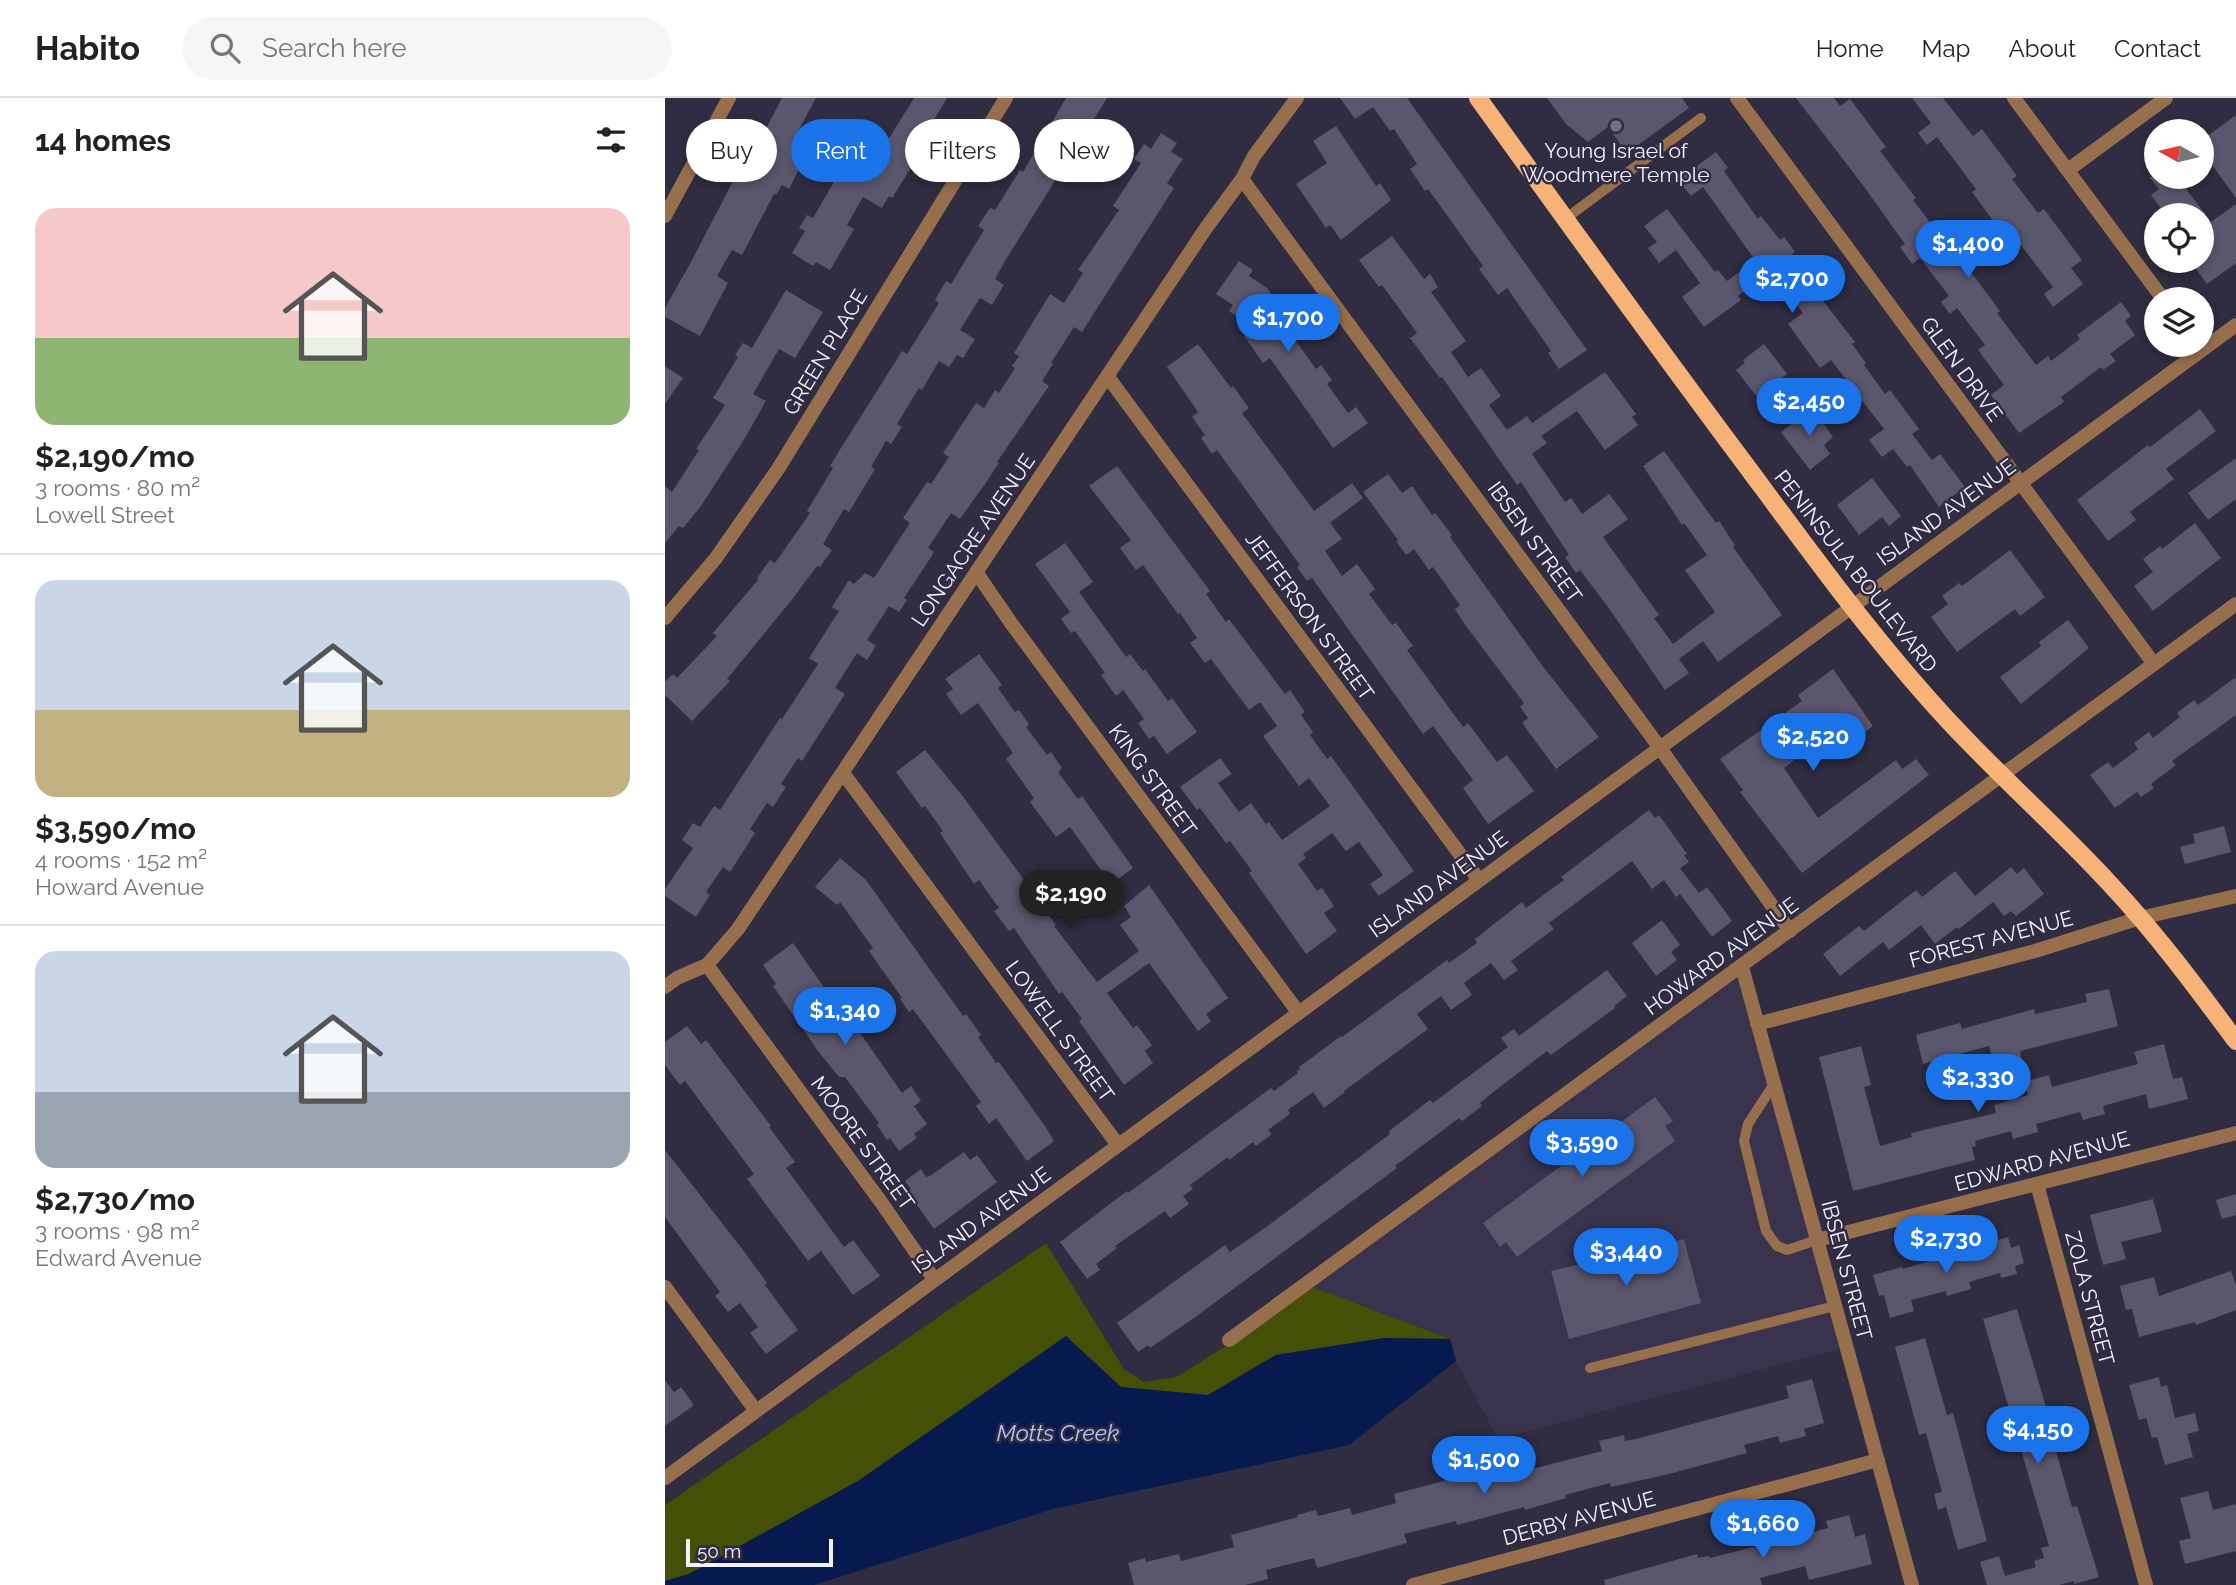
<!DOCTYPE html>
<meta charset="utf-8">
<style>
:root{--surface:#fff;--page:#f6f6f6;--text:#222;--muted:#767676;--line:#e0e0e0;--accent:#1a73e8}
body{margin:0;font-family:Raleway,sans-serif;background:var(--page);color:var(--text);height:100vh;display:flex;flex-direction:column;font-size:26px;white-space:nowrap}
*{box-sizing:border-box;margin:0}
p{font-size:23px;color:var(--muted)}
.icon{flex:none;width:38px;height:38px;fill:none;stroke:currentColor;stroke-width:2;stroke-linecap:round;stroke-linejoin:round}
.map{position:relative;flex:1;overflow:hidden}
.details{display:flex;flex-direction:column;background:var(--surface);width:665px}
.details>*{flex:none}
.top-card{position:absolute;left:21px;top:21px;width:665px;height:63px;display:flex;gap:14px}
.needle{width:46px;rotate:278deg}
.controls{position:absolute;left:1479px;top:21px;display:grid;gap:14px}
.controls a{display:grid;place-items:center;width:70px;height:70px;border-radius:50%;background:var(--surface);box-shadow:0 4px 10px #0003;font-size:35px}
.scale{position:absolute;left:21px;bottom:18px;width:147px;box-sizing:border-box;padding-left:7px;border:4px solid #f3f1ff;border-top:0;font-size:19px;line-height:24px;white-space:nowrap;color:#f3f1ff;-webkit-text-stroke:5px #302c41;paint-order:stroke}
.price{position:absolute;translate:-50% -60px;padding:0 16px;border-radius:24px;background:var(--accent);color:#fff;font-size:23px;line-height:46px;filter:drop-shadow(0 2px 4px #0008)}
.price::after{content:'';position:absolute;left:50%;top:42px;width:21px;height:16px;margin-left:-10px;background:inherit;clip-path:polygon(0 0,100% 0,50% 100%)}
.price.selected{background:#222;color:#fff}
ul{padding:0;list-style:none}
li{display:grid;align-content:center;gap:14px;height:371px;padding:0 35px}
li+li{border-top:2px solid var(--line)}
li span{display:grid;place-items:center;height:217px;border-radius:21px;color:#555}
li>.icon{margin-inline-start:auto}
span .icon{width:126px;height:126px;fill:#fffc;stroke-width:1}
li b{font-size:30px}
h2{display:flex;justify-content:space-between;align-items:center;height:84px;padding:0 35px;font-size:30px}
.tag{padding:0 24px;border-radius:32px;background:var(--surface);box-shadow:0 4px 10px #0003;font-size:24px;line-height:63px}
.tag.selected{background:var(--accent);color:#fff}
header{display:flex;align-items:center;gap:42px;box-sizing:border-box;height:98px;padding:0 35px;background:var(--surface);border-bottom:2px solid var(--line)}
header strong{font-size:33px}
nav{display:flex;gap:38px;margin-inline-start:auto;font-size:24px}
.search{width:490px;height:63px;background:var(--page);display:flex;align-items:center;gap:18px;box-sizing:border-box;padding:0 24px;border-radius:38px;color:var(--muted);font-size:26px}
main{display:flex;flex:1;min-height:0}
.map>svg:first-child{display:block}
</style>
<header>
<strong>Habito</strong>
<div class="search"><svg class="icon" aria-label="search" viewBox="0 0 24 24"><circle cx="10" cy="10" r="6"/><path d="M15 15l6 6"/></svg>Search here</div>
<nav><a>Home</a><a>Map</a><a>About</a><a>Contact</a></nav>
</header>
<main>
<section class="details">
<h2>14 homes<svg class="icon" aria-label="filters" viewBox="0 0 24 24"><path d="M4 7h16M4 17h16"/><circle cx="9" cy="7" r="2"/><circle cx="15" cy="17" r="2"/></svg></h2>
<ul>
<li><span style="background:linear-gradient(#f6c9c9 60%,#8fb573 0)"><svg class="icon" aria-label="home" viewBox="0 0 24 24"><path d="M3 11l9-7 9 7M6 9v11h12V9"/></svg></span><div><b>$2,190/mo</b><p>3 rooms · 80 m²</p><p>Lowell Street</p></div></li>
<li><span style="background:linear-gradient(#c9d6e8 60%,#c2b280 0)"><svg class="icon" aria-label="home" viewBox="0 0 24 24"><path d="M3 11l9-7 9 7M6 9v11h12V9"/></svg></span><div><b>$3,590/mo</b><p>4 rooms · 152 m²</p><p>Howard Avenue</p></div></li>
<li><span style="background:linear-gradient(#c9d6e8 65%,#9aa5b1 0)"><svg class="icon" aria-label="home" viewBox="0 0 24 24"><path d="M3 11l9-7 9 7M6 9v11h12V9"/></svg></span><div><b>$2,730/mo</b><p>3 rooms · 98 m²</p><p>Edward Avenue</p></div></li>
</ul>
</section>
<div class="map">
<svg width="1571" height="1487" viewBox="0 0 1571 1487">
<rect width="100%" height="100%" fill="#302c41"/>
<path fill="#39334e" d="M1079,872L1183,1249L833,1341L791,1263L785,1241L645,1188Z"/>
<path fill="#435005" d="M381,1145L459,1271L479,1284L511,1279L571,1242L645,1188L785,1241L719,1240L611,1257L543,1297L456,1289L401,1239L193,1383L24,1476L0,1483V1407Z"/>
<path fill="#071a4f" d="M401,1238L456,1289L543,1297L611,1257L719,1240L785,1241L791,1263L684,1347L388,1411L149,1487H0V1483L24,1476L193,1383Z"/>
<path fill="#5a566d" d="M117,0H151L131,37L139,41L128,60L137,65L124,91L117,87L111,97L109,96L77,157L67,152L52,178L63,185L35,238L0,219V210L26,164L91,39L95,42Z
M249,0H282L248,57L252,60L227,100L224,98L217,110L198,99L182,127L189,131L165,172L151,164L148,168L127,155L140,133L134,130L142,117L148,120L177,70L187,76L206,43L218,50Z
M401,0H442L426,26L435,31L426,45L420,41L401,72L398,70L340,163L330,181L339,187L327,207L315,200L295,232L310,241L298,260L292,257L284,269L274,263L257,292L254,290L232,326L237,329L226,346L221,343L206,369L210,371L184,414L179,411L158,446L167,452L155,469L152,468L125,504L62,581L65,583L27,623L0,597V584L8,576L12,580L52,538L48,535L93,482L92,480L105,462L110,465L145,415L142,413L168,370L165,368L176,350L237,253L242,256L274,205L270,202L281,183L286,186L319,132L313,128L325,110L330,112L355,72L358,74Z
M675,0H742L922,252L894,271L883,255L886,253L842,190L833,197L814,171L818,168L784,120L763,91L760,93L745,71L752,66L729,31L725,33L708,9L690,21Z
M882,0H1017L1024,10L962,55L943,29L923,44L901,26Z
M1131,0H1169L1175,8L1185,1L1221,49L1215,53L1251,100L1248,102L1292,160L1294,158L1335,213L1332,215L1371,267L1383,258L1386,263L1415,241L1412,237L1456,204L1466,218L1460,223L1470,237L1445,256L1451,263L1438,272L1436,269L1396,299L1399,304L1354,335L1326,297L1339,287L1313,252L1320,247L1292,210L1285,216L1276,204L1284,198L1255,160L1247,166L1235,149L1240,146L1197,86Z
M1247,0H1278L1308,38L1317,31L1352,78L1347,81L1373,115L1379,111L1417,162L1406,170L1418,186L1388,209L1379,196L1388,189L1348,137L1342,142L1307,94L1311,91L1272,39L1262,47L1253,35L1266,25Z
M1571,17V100L1536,52V43Z
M671,28L711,88L715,85L726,102L676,142L665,127L661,130L631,86L662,65L648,43Z
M496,35L512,45L506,54L518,61L502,85L509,90L417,234L409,229L386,265L388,266L377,283L384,288L332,364L334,365L320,386L295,421L286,415L263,450L268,453V456L239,500L242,502L234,514L224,508L202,542L211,548L202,562L192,555L170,590L180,596L137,663L133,660L116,686L121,689L108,709L102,705L85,731L90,735L65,774L58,769L41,794L45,797L31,819L0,798V791L28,750L17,742L28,725L35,729L49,708L55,712L115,620L117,621L153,566L144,560L174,513L167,509L184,482L189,486L200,475L209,480L245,425L238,420L262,384L266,386L284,359L278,355L311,305L319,310L330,292L334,295L350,270L347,268L354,258L349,255L385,196L399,205L418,175L413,172L454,112L448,108L476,65L469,61L479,46L486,51Z
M1051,54L1063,70L1059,73L1093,121L1096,118L1115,142L1119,139L1130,154L1120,161L1141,188L1144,185L1190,244L1187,246L1201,265L1199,267L1220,296L1225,292L1254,331L1247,336L1267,362L1275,356L1300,389L1274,409L1245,367L1242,369L1228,351L1217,359L1204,342L1219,331L1166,262L1155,270L1123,226L1138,215L1120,191L1115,195L1100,177L1073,198L1076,202L1039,229L1017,199L1035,185L1011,152L994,165L983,150L992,144L979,128L1002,111L1050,174L1053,172L1062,183L1090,162L1038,89L1026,98L1013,82Z
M1484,79H1512L1546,124L1571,106V165L1542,186L1525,163H1536V117H1501L1486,97L1494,91Z
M727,138L759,181L765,176L773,189L766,194L801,243L786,254L803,279L816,270L836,298L824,307L842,332L862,318L867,325L940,274L971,316L967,319L973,327L940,352L912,313L876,338L882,345L867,356L900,404L906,400L917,416L944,396L954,409L963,421L938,439L994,517L989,520L1008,546L1050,514L1020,472L1042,457L1022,429L1019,425L1017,427L978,368L999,353L1051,425L1054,423L1070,447L1068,449L1117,517L1053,564L1038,543L1014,561L1024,575L1000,592L943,509L915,472L911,475L900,459L904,457L856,384L852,387L777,279L775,280L745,240L752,235L717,187L714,189L694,162Z
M574,163L588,172L584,178L602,190L636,237L630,242L651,271L656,267L667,282L662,286L683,315L691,309L703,325L668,350L605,260L598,265L579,238L589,230L564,213L568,207L551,196Z
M121,192L158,214L130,260L114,251L88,296L101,303L80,340L36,408L18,430L14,428L0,445V388L7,394L34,352L31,351L60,307L48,300L73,259L70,257L78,245L87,250Z
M533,246L566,290L568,288L584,310L577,315L649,413L687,385L698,400L665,425L677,441L660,453L677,478L692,466L710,491L704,496L727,527L731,525L748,548L742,552L798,629L803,625L832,664L842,657L869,693L823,726L798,690L808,682L768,628L758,636L647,480L642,483L632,469L635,467L552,352L547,356L536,340L540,337L527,319L533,314L502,269Z
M1099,246L1122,276L1092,299L1071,272L1080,265L1078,262Z
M0,268L18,280L0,306Z
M1147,310L1168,339L1159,347L1165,356L1145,372L1116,334Z
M1535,311L1551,333L1501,371L1509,381L1465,414L1471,422L1443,443L1412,402L1483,347L1485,349Z
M1571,360V401L1543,422L1523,395Z
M452,368L545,493L541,496L561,524L564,521L620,596L625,592L640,614L636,617L648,634L645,637L662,661L666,658L749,773L714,798L705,786L718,777L694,744L681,753L667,735L638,756L641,760L633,766L652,793L657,790L669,808L659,815L672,833L641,856L584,775L587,773L565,743L561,745L535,710L532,712L515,689L555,660L567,676L553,685L574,714L586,705L601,726L604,724L617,742L665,708L644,680L634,688L598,638L612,628L595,604L584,612L546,561L540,565L525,545L532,540L515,515L513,516L478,467L471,472L455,450L466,442L424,388Z
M723,376L737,395L747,388L767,417L770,415L787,437L785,439L879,570L934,639L891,671L857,625L863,620L855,609L859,605L798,524L790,511L795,507L768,469L764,472L749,451L741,457L731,443L733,442L698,394Z
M1207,380L1236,418L1224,428L1217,419L1194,437L1172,407Z
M1530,425L1556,460L1488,513L1469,488L1488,474L1478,461L1495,448L1497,451Z
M400,445L428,484L414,494L461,559L465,556L478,573L480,571L503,603L507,600L532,634L502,656L489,638L484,641L473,625L479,621L458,592L451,598L436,577L440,575L410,533L406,535L396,521L405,514L370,466Z
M1345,452L1380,499L1355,518L1350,511L1292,554L1266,519L1283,506L1277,498L1294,485L1297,488Z
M1403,522L1424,550L1356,606L1335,579L1376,548L1374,544Z
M314,556L337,587L333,590L350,614L354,612L364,626L361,629L382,657L386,654L397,670L393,674L413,701L417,698L468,770L446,786L405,729L391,739L365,704L369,700L341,661L348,655L313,605L296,617L281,596L288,591L280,581Z
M1168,571L1208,628L1180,649L1178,647L1175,649L1171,644L1163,650L1157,641L1119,670L1153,720L1231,662L1237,671L1251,661L1264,677L1137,775L1075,694L1078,692L1055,661L1137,603L1133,597Z
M1571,579V617L1507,663L1511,667L1486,686L1489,690L1476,699L1472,694L1450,710L1425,677L1443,664L1448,670L1473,651L1469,645L1484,634L1488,640L1515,619L1512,615L1529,602L1533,607Z
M260,652L296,696L357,779L391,827L389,828L432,884L474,853L455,827L466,819L459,808L484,787L563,900L541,916L546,923L533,933L484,865L442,895L468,930L472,927L487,947L480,953L488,965L459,987L414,923L417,921L397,894L394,896L349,830L344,833L329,813L334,810L314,782L309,786L275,735L278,733L260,708L257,710L231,674Z
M984,712L990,720L994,717L1022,756L1019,757L1024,764L1015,770L1034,795L1042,789L1067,823L1047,839L1015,796L1011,799L999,782L987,791L967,763L884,825L889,831L846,863L853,872L839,882L826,865L799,885L807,897L786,912L776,898L752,916L763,931L679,993L680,994L659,1010L648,994L623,1012L625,1016L603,1032L607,1036L591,1048L588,1044L564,1062L563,1059L525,1087L528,1091L518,1098L524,1106L505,1120L500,1113L450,1148L452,1150L431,1166L435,1172L422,1181L395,1144L462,1093L463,1095L606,990L609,993L633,975L632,973L635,971L634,969L676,938L677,939L782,862L784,865L812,845L810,841L857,804L861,810L881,795L899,782L896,779Z
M1559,728L1566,754L1520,766L1515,749L1530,745L1528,736Z
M175,760L201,782L298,918L301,916L316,937L313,939L331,965L334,964L380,1028L389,1043L362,1063L331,1020L324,1026L311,1008L316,1004L248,911L244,914L235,901L237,900L204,853L208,850L175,804L172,807L150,789Z
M1346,769L1352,776L1359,770L1379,796L1351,818L1346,813L1339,818L1328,804L1294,831L1292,829L1270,846L1256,827L1224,852L1218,844L1175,878L1158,856L1194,828L1199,833L1251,792L1257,799L1290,773L1310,798Z
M997,822L1015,847L1006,854L1012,862L991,878L967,845Z
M128,845L160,891L163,889L237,995L246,988L256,1003L249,1008L262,1026L249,1036L252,1040L234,1053L225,1040L222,1042L212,1027L214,1025L180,979H174L153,953L108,888L111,886L98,867Z
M942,872L962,898L949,908L950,910L886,957L882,953L827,995L815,1005L817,1008L797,1023L794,1020L730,1068L732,1070L529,1220L485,1250L483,1247L473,1254L452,1225L560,1147L565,1154L604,1127L725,1036L724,1033L765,1002L768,1005L843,949L836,940L849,931L854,938Z
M1444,891L1453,928L1355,953L1357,964L1337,969L1334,958L1327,960L1324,948L1258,966L1251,937L1295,925L1297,931L1369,911L1370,916L1422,904L1420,896Z
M22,928L36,946L41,942L106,1028L104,1029L130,1064L121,1070L179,1149L188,1142L215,1178L188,1197L156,1153L143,1163L82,1081L89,1076L20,983L15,987L0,967V944Z
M1499,946L1508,981L1517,979L1523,1001L1484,1011L1481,996L1438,1008L1440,1016L1418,1022L1415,1014L1371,1026L1373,1034L1348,1041L1346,1033L1310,1043L1311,1048L1307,1049L1310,1062L1188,1093L1154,959L1196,948L1206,987L1199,989L1215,1048L1247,1039L1246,1035L1331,1015L1329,1007L1363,997L1359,984L1384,977L1387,989L1473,966L1469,954Z
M990,999L1008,1023L1000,1028L1010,1043L852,1159L841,1144L835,1149L818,1125Z
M0,1052L78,1152L102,1185L100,1187L133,1232L101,1256L85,1235L93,1229L75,1205L63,1214L50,1198L55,1194L0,1119Z
M299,1054L305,1062L312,1057L332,1084L269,1131L242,1093L246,1091L240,1083L256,1071L261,1079L265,1078Z
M1571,1096V1117L1557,1121L1551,1102Z
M1488,1101L1497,1134L1456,1144L1461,1161L1438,1167L1425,1117Z
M1343,1139L1346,1150L1354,1147L1359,1165L1350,1168L1352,1176L1336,1180L1335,1175L1304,1184L1306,1191L1282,1198L1281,1193L1246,1202L1249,1213L1225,1220L1219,1197L1214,1198L1208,1177L1237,1169L1238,1171Z
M1019,1141L1036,1205L904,1241L886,1173Z
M1566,1173L1571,1187V1212L1531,1227L1530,1224L1474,1239L1467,1211L1461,1212L1455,1188L1489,1179L1494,1198Z
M1352,1211L1387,1329L1394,1327L1400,1347L1390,1350L1407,1409L1412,1408L1434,1479L1409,1486V1483L1394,1487H1322L1315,1464L1334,1458L1340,1478L1371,1469L1369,1463L1379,1460L1376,1450L1384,1448L1318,1221Z
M1260,1240L1282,1317L1288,1315L1322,1443L1293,1452L1281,1409L1273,1412L1269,1396L1277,1394L1261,1335L1254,1337L1230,1249Z
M1494,1279L1496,1289L1502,1287L1510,1320L1530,1315L1534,1333L1522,1336L1528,1359L1500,1367L1492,1339L1487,1340L1481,1320L1474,1322L1464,1287Z
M1147,1281L1159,1325L1139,1331L1141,1338L1115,1345L1113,1338L1079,1347L1082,1355L1004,1376L946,1389L945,1385L900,1397L901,1400L860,1412L859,1409L792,1427L791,1423L739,1436L742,1445L652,1470L649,1460L601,1472L603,1481L580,1487H469L463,1465L480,1460L481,1464L514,1456L516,1463L569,1449L566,1437L633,1419L632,1417L651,1412L653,1418L685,1410L687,1417L731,1405L729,1396L848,1365L847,1363L863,1358L867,1371L937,1353L934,1343L959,1337L960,1343L971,1341L1124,1300L1121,1288Z
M0,1282L9,1294L16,1289L29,1307L0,1328Z
M1543,1393L1548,1412L1571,1406V1453L1520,1466L1514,1443L1526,1440L1515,1400Z
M1184,1417L1190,1439L1200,1436L1207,1466L1144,1482L1140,1468L1095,1480L1097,1487H940L939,1482L1032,1456L1033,1460L1044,1458L1045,1460L1092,1448L1090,1442L1114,1436L1115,1443L1163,1430L1161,1423Z"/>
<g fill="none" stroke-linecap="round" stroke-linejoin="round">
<path stroke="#986f4c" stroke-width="10" d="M900,121L1036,20
M1109,986L1083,1026L1079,1043L1101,1133L1112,1148L1122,1152L1152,1142
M925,1270L1170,1208"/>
<path stroke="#986f4c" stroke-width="14" d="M1072,0L1489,566
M1349,0L1498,201
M1403,72L1501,0
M577,81L995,650L1125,833
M0,118L64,0
M443,279L814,782
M311,474L346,525L633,914
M0,520L51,460L113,371L341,0
M178,675L453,1047
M42,867L216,1104L269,1181
M1077,869L1247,1487
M0,889L12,880L42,867L73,831L541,130L577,81L589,58L632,0
M1092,926L1370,853L1475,820L1571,798
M1372,1086L1481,1487
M1152,1142L1571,1035
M0,1189L91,1313
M564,1242L1571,506
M0,1380L1571,227
M748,1487L1213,1362"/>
<path stroke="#f6b277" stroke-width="18" d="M813,0C903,125 993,250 1086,374C1140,447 1194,521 1254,590C1314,660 1383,719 1445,786C1491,835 1531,889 1571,943"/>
</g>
<circle fill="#6b7280" stroke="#302c41" stroke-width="2.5" cx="951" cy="28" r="7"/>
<g text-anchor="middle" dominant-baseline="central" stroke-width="5" stroke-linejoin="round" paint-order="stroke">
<g font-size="21" fill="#f3f1ff" stroke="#302c41">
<text x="951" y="52">Young Israel of<tspan x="951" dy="24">Woodmere Temple</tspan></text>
</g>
<g font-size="21" fill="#f3f1ff" stroke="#302c41">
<text transform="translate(160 254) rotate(-59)">GREEN PLACE</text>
<text transform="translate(1297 271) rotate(54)">GLEN DRIVE</text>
<text transform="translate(1281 414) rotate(-36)">ISLAND AVENUE</text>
<text transform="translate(308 442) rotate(-56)">LONGACRE AVENUE</text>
<text transform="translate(870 444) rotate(54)">IBSEN STREET</text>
<text transform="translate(1191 473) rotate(52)">PENINSULA BOULEVARD</text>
<text transform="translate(645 518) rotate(54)">JEFFERSON STREET</text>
<text transform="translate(488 682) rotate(54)">KING STREET</text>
<text transform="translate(773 786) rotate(-36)">ISLAND AVENUE</text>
<text transform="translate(1326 841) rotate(-15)">FOREST AVENUE</text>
<text transform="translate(1056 858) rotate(-36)">HOWARD AVENUE</text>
<text transform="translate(395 933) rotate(54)">LOWELL STREET</text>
<text transform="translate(198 1045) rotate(54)">MOORE STREET</text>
<text transform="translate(1377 1063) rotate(-15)">EDWARD AVENUE</text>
<text transform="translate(316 1122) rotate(-36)">ISLAND AVENUE</text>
<text transform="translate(1182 1172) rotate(75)">IBSEN STREET</text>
<text transform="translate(1425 1200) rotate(75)">ZOLA STREET</text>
<text transform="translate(914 1420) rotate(-15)">DERBY AVENUE</text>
</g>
<g font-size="23" font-style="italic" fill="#afc8fc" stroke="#302c41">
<text x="393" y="1334">Motts Creek</text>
</g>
</g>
</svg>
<div class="controls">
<a><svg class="needle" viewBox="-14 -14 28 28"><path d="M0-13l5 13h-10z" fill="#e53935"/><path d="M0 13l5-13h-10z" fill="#767676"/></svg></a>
<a><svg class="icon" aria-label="locate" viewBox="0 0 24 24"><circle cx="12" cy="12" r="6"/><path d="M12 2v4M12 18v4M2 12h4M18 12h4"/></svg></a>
<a><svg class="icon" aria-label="layers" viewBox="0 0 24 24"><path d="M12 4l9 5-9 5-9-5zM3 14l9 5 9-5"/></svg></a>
</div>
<div class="scale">50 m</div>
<b class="price" style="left:1303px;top:182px">$1,400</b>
<b class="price" style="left:1127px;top:217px">$2,700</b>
<b class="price" style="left:623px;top:256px">$1,700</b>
<b class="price" style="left:1144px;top:340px">$2,450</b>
<b class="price" style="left:1148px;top:675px">$2,520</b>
<b class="price selected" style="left:406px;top:832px">$2,190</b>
<b class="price" style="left:180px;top:949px">$1,340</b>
<b class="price" style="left:1313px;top:1016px">$2,330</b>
<b class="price" style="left:917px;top:1081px">$3,590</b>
<b class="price" style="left:1281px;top:1177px">$2,730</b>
<b class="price" style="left:961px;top:1190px">$3,440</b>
<b class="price" style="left:1373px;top:1368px">$4,150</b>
<b class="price" style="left:819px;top:1398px">$1,500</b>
<b class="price" style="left:1098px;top:1462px">$1,660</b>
<div class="top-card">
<a class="tag">Buy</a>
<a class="tag selected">Rent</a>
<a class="tag">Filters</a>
<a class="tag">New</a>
</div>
</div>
</main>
